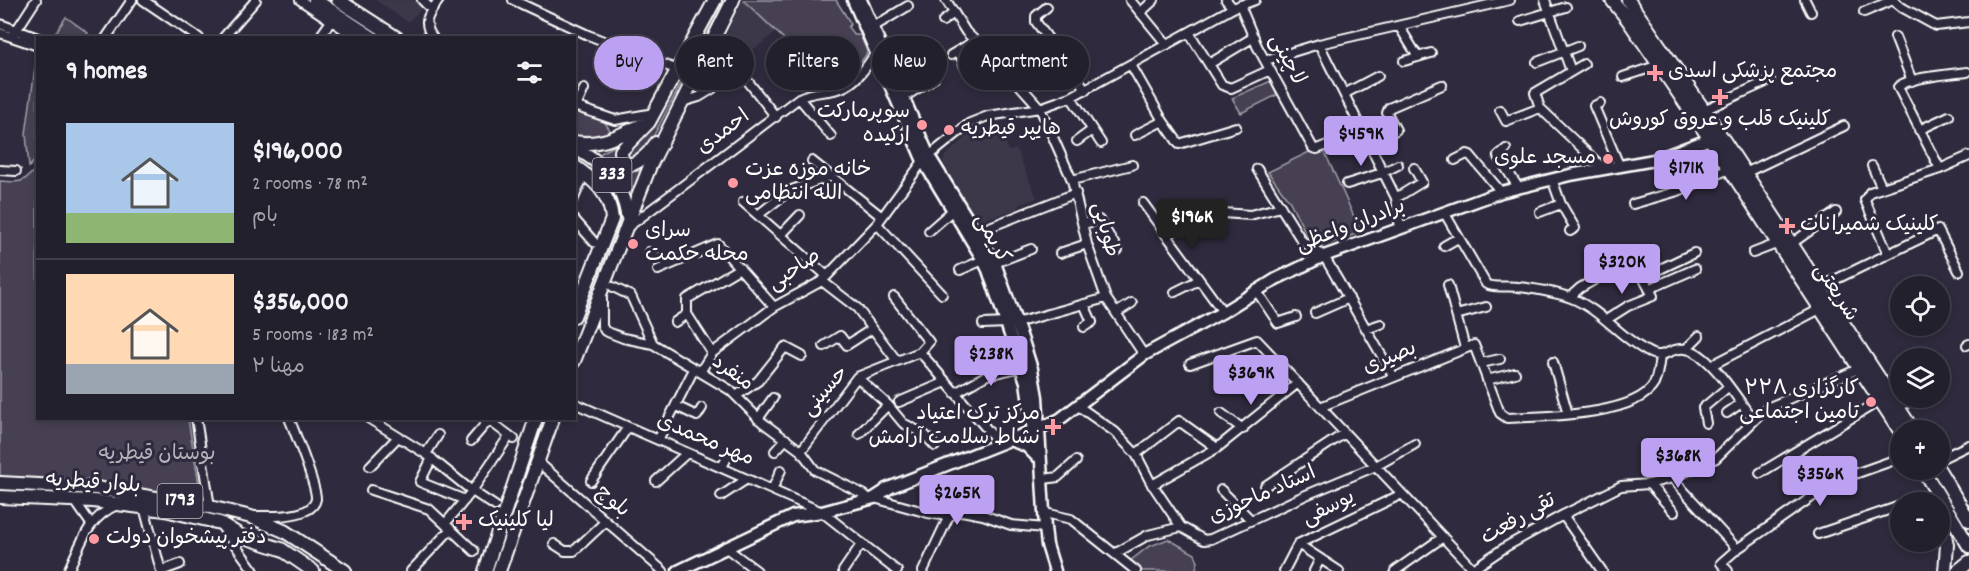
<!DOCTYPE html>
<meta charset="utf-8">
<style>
:root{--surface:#23202e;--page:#2f2d3a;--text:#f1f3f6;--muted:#a3a3aa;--line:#403e4a;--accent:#bca0f2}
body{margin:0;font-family:Dekko,"Playpen Sans Arabic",sans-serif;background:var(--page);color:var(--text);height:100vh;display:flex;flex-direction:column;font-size:22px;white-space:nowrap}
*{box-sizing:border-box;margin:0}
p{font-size:20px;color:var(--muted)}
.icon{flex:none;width:33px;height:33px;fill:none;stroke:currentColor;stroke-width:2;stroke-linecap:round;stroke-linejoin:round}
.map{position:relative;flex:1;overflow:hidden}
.details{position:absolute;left:36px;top:36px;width:540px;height:384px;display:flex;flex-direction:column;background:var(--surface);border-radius:0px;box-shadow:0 3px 9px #0003,0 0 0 2px var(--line)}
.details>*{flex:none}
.guide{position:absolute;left:594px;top:36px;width:570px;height:54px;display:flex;gap:12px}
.controls{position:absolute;left:1890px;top:276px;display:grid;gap:12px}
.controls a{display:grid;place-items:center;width:60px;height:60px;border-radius:50%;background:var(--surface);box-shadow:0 3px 9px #0003,0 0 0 2px var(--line);font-size:30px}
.price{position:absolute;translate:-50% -51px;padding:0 14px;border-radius:6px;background:var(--accent);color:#111;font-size:20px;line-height:39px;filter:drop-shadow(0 2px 3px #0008)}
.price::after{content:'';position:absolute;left:50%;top:36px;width:18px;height:14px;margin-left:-9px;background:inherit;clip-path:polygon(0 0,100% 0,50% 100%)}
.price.current{background:#222;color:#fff}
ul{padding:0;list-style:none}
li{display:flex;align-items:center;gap:18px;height:150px;padding:0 30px}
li+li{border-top:2px solid var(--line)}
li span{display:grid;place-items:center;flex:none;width:168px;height:120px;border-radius:0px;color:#555}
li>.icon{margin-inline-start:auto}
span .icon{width:72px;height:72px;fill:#fffc;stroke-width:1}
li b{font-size:26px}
h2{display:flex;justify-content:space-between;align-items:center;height:72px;padding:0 30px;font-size:26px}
.pill{padding:0 21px;border-radius:27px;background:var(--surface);box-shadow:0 3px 9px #0003,0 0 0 2px var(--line);font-size:21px;line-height:54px}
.pill.current{background:var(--accent);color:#111}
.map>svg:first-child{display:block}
</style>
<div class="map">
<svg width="1969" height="571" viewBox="0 0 1969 571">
<rect width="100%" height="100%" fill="#2f2a3d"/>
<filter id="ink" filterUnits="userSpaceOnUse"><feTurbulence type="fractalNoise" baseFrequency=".0167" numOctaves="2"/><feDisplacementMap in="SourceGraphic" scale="12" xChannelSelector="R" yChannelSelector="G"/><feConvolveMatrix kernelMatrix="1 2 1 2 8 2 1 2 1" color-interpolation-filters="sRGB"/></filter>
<g filter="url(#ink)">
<path fill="#3c3749" d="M375,0H419L422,4V8L408,22Z
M743,0L777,32L740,59L720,46Z
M1002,124L1006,130L1007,149L1010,151L1016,149L1037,198L1018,205L1020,208L978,221L943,162L945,156L974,130Z"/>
<path fill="#464152" stroke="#a2a0a8" stroke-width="1.5" d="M720,0H725L643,156L633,162L626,155L627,150L653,124L671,95Z
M743,0H836L851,24L848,27L854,35H860L867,51L866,55L847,80H839L806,57L804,58Z
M66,17L88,33L85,37H60L54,35Z
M35,52L38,53L37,158L29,167L26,134L36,61Z
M1271,81L1277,95L1241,113L1232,98Z
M574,110L604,121L612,133L599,136L575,135Z
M628,139L617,161C624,173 631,173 643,170L633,194L619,172L599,154Z
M1311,151L1325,153L1361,232L1314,249L1290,202L1268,172Z
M37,167L38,418L188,419L202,501C136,485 68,481 0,476V181C21,183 24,183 37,167Z
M1168,539L1195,554L1198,562L1195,571H1143L1130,561L1148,547Z"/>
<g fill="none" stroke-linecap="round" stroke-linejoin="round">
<defs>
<path id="minor" d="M143,0L199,38
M300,0L357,38
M422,0L432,10
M513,0L588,35L678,70
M946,0L966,32L1008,72L1040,108L1072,180L1087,244L1106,298L1144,355
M1130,0L1167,45
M1226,0L1233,8
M1545,0L1571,71
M1805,0L1811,12
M1893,0L1903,8L1936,26L1969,22
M1240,5L1257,46L1313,148L1317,149L1362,131
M1047,7L1036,16V22L1086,90
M1141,12L1154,0
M1864,12L1893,0
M943,21L954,13
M1520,21L1566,7
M0,24L38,38
M1399,26L1418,57
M873,27L908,6
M0,33L38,46
M1190,34L1222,85L1231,88L1270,70
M12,37L36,0
M1895,37L1912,81
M106,38L132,0
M223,38L256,0
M319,38L331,21
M433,38C421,21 429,14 439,0
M1319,44L1396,198L1400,228
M959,51L965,67
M707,55L736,66L776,117
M951,55L975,41
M1266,60L1319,44L1510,0
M1404,61L1431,53
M1537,62L1578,46
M1209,64L1254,37
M1584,64L1535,93L1540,108L1603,168
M1131,65L1163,121L1179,144L1236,127
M1623,77L1659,65
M1344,94L1378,76
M1071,97L1101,143
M799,98L831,136
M903,98L934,78
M682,102L699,97L712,89
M1600,103L1594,106L1619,165
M574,106L615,120L654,113
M576,107L584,89
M1500,110L1506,121L1540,108
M1704,110L1770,80
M1919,130L1949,116
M1135,135L1163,121
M1077,141L1092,130
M1368,143L1396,130L1387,113L1389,108L1442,85
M1506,149L1498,156L1518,187
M929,156L970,123L988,116L1040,108L1071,97L1233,8L1255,0
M1455,160L1467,154L1470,155L1501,192
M812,161L882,217
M1872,166L1882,188
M1257,169L1302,241L1324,256L1394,377
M1940,169L1898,87C1908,77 1952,74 1967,72
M0,170L16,171
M1745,173L1844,126
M1552,179L1561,204L1575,228L1570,231
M1072,180L1132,165
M1347,184L1382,173L1398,165
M574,198L581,182L576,170
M1396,198L1422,182L1414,168
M743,202L827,276
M1143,203L1223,312
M1633,204L1678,191L1729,169
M1444,212L1486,284C1496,289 1507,285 1518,287C1531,288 1559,293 1571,298C1602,310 1621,339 1650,353C1663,360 1671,347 1685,349C1709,351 1739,401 1753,420
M1540,212L1561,204
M1223,213L1250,215L1281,207
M758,215L789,191L831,176
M574,219L594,242
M877,224L942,294
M1083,224L1099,220L1118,250
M628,227L799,98C812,91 827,93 841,88C856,83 867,66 875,54
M929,231L953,210
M977,232L1076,193
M781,235L800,215
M1166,235L1203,216
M1791,244L1836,212
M1444,246L1458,238
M649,252L670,264
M1060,253L1087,244
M1753,253L1779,243
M1888,254L1865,200L1870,192L1940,169L1969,156
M995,263L1031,249
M658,270L718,244L774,307
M960,270L983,260
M1643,277L1694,253
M822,281L857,308L897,361
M574,282L576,283
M1448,285L1465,348
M613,287L631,296L653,344
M1820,287L1938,230L1959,271
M1649,289L1695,269
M1256,290L1278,323L1296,317
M1175,292L1199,280
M1570,297L1580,288L1608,272L1601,257
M602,299V326L605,331L623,338L653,344L720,384L730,390L762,422L801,451L815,470L865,495
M1084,304L1092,322L1084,327
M1116,313L1132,303
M1315,313L1349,298
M1456,315L1486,307
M1606,320L1628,306L1653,296L1638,268
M675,322L687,314
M1016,323L1106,298
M983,324L1007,323
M1366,329L1381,324
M1967,345L1969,344
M824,346L840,336L847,345L872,329
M1686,349L1699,336
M920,352L999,443
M712,353L687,314V299L740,268
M1553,362L1568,414
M1481,363L1500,359
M1190,364L1257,340L1472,568
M1712,365L1822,308
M700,372L712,353L774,307L822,281L827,276L877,224L923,161
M857,377L888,405L903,423L924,434L935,446
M1487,380L1515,373
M955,393L987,375L1022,367
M736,396L758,381L785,347L802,356
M899,402L946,382
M574,403L822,512L897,571
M676,406L697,416L702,408
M1078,406L1115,432L1136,454L1150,481L1181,527L1204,540L1211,539L1306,495L1376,466L1415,444
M1320,407L1474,345L1500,413L1507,418C1541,416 1635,417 1654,384C1658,375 1659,365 1660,356
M1899,407L1915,398
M1221,413L1243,429
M1727,413L1740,404
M196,418L210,507
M368,418L426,454L472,491L495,506
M486,418L514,439
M758,419L773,398
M1706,423L1703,408L1728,387
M859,434L888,405
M658,440L694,369
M471,441L489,420
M775,451L786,439
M801,451L857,377L920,352L929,342L894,297
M426,454L438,435
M1136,454L1179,421L1217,448
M432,458L420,482L465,500
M1940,459L1969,445
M537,461L663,571
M370,466L398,437
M722,467L729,454
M1760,473L1881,400
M1672,478L1737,549
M1044,479L1058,477L1076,461
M591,481L628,427
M656,481L687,453
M1649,484L1674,512
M1152,485L1217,448L1298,383
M1265,486L1345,433
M371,490L429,509L474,551
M772,490L781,470
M1221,490L1251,520
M721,496L747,479
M874,498L928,513L949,516L962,511L983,515L1011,525L1045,528
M75,501L91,524
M1910,502L1936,494
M144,507L161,571
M1045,513L1071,519L1136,571
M1563,515L1602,571
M256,516C271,516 293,517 307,510C311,508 315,504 316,499C317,487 295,433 289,418
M445,524L472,491L509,436
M222,527L254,571
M1818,534L1900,506
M554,544L565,551H574L606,521
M1298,544L1339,571
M725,547L757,571
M1116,553L1148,535L1181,527
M68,571C81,544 88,517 117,505
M161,571L180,564
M411,571L451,529
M843,571L862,543
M923,571L949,516
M1284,571L1298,544L1402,494
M1314,571L1320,559
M1395,571L1443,537
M1470,571L1507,546L1563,515L1621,486L1649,484L1672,478L1716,458L1767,408L1861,368
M1728,571L1721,563L1737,549L1835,481L1900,458"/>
<path id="secondary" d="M853,0L923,161L983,260L988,270L1026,382L1036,452
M861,0L929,156L995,263L1023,341L1032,369L1037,397L1045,528L1047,545L1055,571
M1040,428L1060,419L1144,355L1223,312L1276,279L1324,256L1501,192L1570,175L1654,160L1710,139
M1010,440L1026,446L1036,456
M886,489L1032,431
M678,571L793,516L822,512L874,498L891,487"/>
<path id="primary" d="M315,0L373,38
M338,0L397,38
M1612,0L1628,20L1710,139L1900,431
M1628,0L1704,110L1913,430
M574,142C601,147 619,135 642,125
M656,143C649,153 642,161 630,165C623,162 621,159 621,151L649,122L715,0
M574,147C607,166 621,180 628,218
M574,166C594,180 610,193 612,219L574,316
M574,361L650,166L733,0
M1923,470L1969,546
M1939,470L1969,520
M0,483L96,488L210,507L251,517L284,531L345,571
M0,497L93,501L165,510L220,523L241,536L281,549L313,571
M1940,509L1947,545L1945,571
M485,571L536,418
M499,571L553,418
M1958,571L1969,562"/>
</defs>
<use href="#minor" stroke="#fff" stroke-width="12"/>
<use href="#secondary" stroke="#fff" stroke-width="15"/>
<use href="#primary" stroke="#fff" stroke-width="16"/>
<use href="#minor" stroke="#2f2a3d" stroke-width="8"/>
<use href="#secondary" stroke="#2f2a3d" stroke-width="10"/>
<use href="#primary" stroke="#2f2a3d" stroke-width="12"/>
</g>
</g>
<g fill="#ff9aa2" stroke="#2f2a3d" stroke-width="2">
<path d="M1652 64h6v6h6v6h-6v6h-6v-6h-6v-6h6z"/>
<path d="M1717 88h6v6h6v6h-6v6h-6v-6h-6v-6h6z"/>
<circle cx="922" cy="125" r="6"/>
<circle cx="949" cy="130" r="6"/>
<circle cx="1608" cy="159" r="6"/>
<circle cx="733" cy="183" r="6"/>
<path d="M1784 217h6v6h6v6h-6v6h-6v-6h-6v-6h6z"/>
<circle cx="633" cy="244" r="6"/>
<circle cx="1871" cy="402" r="6"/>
<path d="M1050 418h6v6h6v6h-6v6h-6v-6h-6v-6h6z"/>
<path d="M461 513h6v6h6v6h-6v6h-6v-6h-6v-6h6z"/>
<circle cx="94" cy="539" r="6"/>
</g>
<g text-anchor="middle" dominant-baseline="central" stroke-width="6" stroke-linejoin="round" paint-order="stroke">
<g fill="#2f2a3d" stroke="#c1bfc5" stroke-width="1.5">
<rect x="592.5" y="158" width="39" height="34" rx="4.5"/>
<rect x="157.5" y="484" width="45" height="34" rx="4.5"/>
</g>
<g font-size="20" font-weight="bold" fill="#fff">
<text x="612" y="175">333</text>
<text x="180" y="501">1793</text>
</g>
<g font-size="21" fill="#fff" stroke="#2f2a3d">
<text transform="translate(1286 60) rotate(62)">لاچینی</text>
<text transform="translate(724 133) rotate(-37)">احمدی</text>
<text transform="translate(1351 227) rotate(-21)">برادران واعظی</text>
<text transform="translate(1104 230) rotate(75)">طوبایی</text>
<text transform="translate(991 239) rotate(62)">کریمی</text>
<text transform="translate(795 271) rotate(-34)">صاحبی</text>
<text transform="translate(1835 293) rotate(57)">شریعتی</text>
<text transform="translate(1390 359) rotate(-22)">بصیری</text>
<text transform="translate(732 374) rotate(36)">منفرد</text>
<text transform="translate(826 392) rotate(-49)">حسینی</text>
<text transform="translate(705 441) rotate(23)">مهر محمدی</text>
<text transform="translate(93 484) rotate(4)">بلوار قیطریه</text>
<text transform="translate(1263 496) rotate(-24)">استاد ماحوزی</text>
<text transform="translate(612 502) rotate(41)">بلوچ</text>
<text transform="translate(1329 509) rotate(-26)">یوسفی</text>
<text transform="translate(1519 520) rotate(-30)">تقی رفعت</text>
</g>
<g font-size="21" fill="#fff" stroke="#2f2a3d" text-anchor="start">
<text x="1668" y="73">مجتمع پزشکی اسدی</text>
<text x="910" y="113" text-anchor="end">سوپرمارکت<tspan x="910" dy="24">ارکیده</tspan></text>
<text x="1720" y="121" text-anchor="middle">کلینیک قلب و عروق کوروش</text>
<text x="961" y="130">هایپر قیطریه</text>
<text x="1596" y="159" text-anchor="end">مسجد علوی</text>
<text x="745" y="171">خانه موزه عزت<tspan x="745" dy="24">الله انتظامی</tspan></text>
<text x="1800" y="226">کلینیک شمیرانات</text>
<text x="645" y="232">سرای<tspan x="645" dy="24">محله حکمت</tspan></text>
<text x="1859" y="390" text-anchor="end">کارگزاری ٣٣٨<tspan x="1859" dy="24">تامین اجتماعی</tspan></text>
<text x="1040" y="415" text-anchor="end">مرکز ترک اعتیاد<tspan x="1040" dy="24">نشاط سلامت آرامش</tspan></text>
<text x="478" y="522">لیا کلینیک</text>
<text x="106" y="539">دفتر پیشخوان دولت</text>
</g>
<g font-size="21" fill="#b5b3ba" stroke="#2f2a3d">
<text x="157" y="455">بوستان قیطریه</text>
</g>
</g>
</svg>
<div class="controls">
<a><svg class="icon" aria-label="locate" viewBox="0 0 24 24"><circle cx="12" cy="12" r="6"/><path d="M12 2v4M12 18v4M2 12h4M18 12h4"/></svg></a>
<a><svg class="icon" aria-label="layers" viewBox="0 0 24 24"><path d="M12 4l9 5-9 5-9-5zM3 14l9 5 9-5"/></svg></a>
<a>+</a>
<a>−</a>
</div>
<b class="price" style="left:1361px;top:167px">$459K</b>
<b class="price" style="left:1686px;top:201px">$171K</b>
<b class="price current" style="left:1192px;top:250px">$196K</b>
<b class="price" style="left:1622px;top:295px">$320K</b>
<b class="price" style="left:991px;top:387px">$238K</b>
<b class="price" style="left:1251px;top:406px">$369K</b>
<b class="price" style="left:1678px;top:489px">$368K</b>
<b class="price" style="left:1820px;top:507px">$356K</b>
<b class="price" style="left:957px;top:526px">$265K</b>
<div class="guide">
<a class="pill current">Buy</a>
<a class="pill">Rent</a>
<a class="pill">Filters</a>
<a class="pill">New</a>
<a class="pill">Apartment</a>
</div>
<section class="details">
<h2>9 homes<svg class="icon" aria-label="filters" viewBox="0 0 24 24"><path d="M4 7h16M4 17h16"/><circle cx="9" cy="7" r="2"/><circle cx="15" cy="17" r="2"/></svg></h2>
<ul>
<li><span style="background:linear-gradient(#a9c7e8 75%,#8fb573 0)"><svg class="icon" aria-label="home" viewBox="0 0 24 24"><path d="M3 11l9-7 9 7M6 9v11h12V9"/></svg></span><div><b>$196,000</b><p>2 rooms · 78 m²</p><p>بام</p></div></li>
<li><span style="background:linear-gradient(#ffd9b3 75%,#9aa5b1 0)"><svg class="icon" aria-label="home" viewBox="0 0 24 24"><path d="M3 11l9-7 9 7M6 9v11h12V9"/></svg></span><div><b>$356,000</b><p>5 rooms · 183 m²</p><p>مهنا ۲</p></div></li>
</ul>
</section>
</div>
